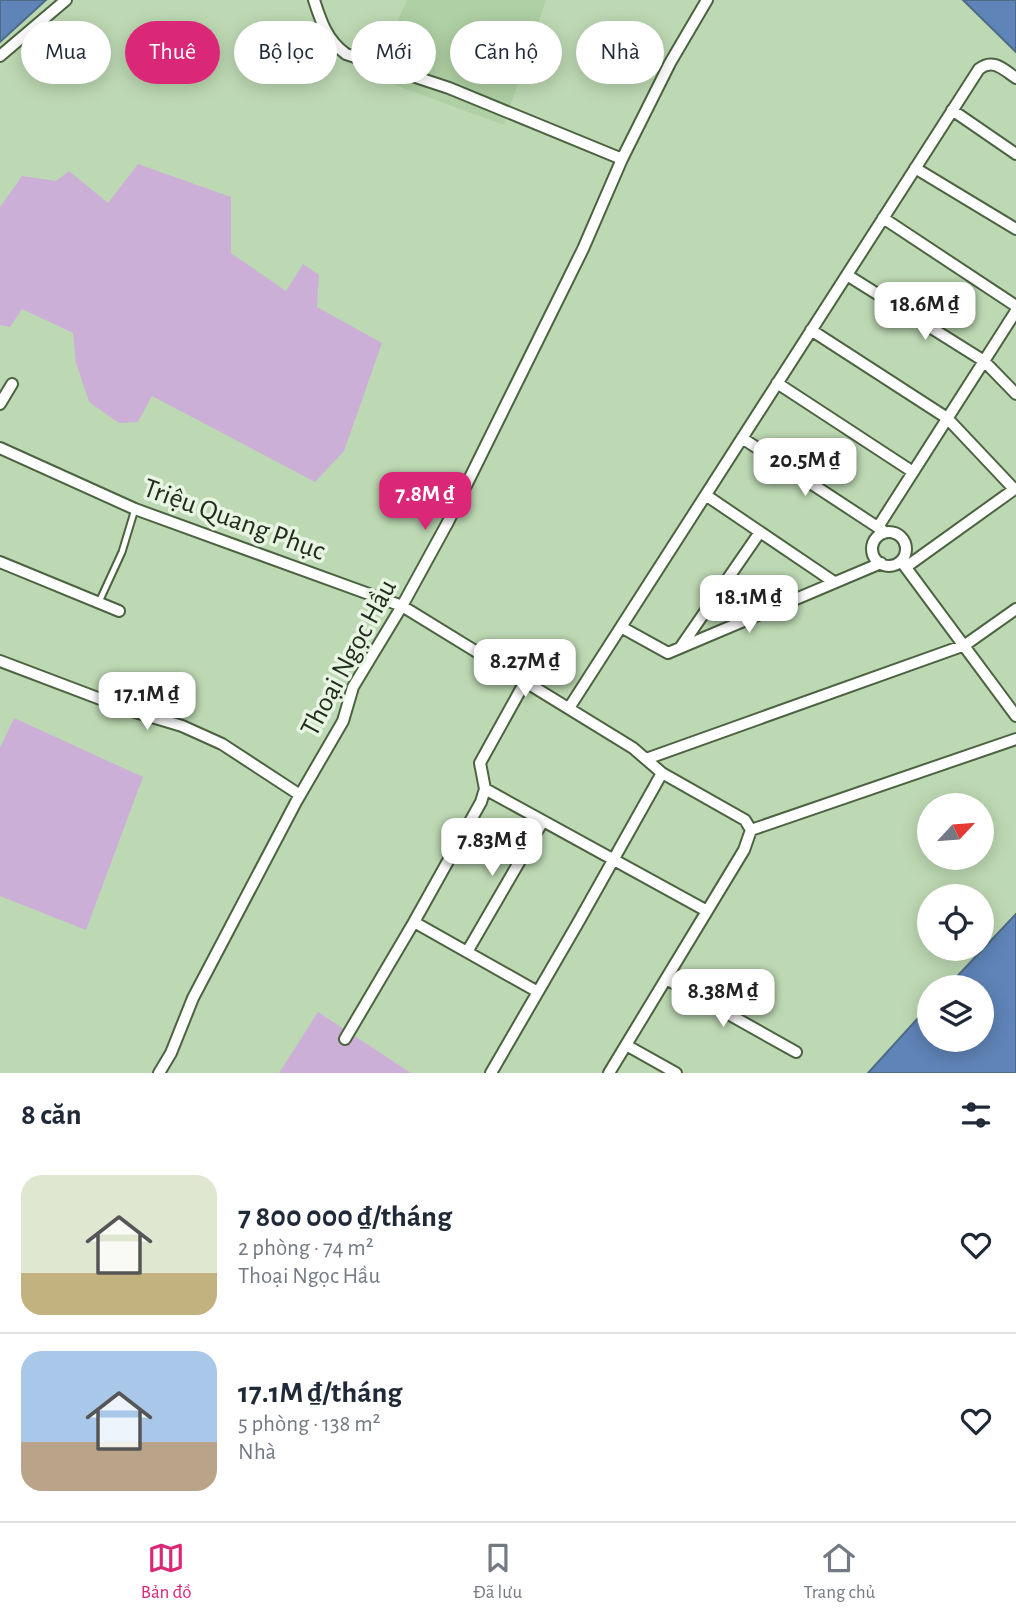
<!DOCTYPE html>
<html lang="vi">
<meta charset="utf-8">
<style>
:root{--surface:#fff;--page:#f2f2f3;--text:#1f2937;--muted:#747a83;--line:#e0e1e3;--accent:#db2777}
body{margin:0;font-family:"Alegreya Sans",sans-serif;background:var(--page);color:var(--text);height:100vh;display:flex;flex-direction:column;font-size:26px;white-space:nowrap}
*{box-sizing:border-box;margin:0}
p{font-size:23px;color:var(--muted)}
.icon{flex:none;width:38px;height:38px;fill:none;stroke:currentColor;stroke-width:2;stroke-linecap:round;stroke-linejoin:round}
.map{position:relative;height:1073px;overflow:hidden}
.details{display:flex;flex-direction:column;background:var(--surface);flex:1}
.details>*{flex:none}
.guide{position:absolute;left:21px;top:21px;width:975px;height:63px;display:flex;gap:14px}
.needle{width:46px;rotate:64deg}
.controls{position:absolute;left:917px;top:793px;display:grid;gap:14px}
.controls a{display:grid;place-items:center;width:77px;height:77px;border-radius:50%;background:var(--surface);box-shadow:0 4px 18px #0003;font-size:35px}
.price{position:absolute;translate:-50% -60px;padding:0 16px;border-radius:14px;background:#fff;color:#222;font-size:23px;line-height:46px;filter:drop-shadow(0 2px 4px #0008)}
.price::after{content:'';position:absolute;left:50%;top:42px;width:21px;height:16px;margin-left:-10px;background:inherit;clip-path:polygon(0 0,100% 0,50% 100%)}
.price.active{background:var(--accent);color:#fff}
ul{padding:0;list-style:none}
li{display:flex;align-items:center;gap:21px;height:175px;padding:0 21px}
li+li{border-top:2px solid var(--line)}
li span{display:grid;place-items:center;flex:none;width:196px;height:140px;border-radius:21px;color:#555}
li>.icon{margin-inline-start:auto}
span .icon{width:84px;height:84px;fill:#fffc;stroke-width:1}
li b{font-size:30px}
h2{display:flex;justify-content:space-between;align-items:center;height:84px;padding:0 21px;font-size:30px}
.tag{padding:0 24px;border-radius:32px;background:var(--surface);box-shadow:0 4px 18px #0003;font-size:24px;line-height:63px}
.tag.active{background:var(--accent);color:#fff}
.tab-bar{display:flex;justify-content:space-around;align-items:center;height:98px;border-top:2px solid var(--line);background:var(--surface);font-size:19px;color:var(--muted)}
.tab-bar a{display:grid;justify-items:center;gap:4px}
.tab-bar .active{color:var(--accent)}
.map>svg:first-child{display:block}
</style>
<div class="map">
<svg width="1016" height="1073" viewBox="0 0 1016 1073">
<rect width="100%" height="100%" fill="#bdd9b3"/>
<path fill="#afd0a4" d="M407,0H546L504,125L373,77Z"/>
<path fill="#ccafd6" d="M138,164L231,197V253L286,291L303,264L319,275L317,307L382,343L344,451L315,482L152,396L138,422L119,423L89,402L76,363L73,333L22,309L10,327L0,325V207L22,176L56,181L69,171L108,203Z
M14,718L143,777L86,930L0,896V748Z
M318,1012L411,1073H279Z"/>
<path fill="#5f84b7" stroke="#4d6a89" stroke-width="2" d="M0,0H46L0,42Z
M963,0H1016V52Z
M1016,914V1073H868L929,1006V1040H982V987H947Z"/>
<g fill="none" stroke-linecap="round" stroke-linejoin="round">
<defs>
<path id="lane" d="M99,602L122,552L135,509"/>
<path id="street" d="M314,0C321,22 327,40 346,54L449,88L622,159
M0,56L66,0
M952,110L1016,154
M915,168L1016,229
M883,218L1016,306
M847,275L984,361L1016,394
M811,330L947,418L1014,489
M777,383L913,472
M0,404L12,384
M742,438L885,532
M0,448L135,509L402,606L633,748L662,773L745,820L751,830L744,850L609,1073
M707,496L834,582
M878,527L1016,311
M872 549a17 17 0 1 1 34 0a17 17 0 1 1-34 0Z
M901,561L1016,716
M0,562L119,611
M906,567L1016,488
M621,627L668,653L881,563
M680,648L760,532
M0,661L132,711L182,726L222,744L300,795
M569,708L979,69C993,58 1003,69 1016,78
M646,759L965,645L1016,609
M485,789L707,911
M751,830L1016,739
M414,922L538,992
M467,952L543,821
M666,979L796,1052
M345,1039L414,922L481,802L485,789L480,763L526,680
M626,1045L676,1073
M159,1073L171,1053L193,998L296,802L343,721L353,687L402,606L448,522L583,249L622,159L670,63L707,0
M491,1073L579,921L662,773"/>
</defs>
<use href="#lane" stroke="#4b6341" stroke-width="9"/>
<use href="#street" stroke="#4b6341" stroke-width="14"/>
<use href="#lane" stroke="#fff" stroke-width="5"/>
<use href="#street" stroke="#fff" stroke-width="10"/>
</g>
<g text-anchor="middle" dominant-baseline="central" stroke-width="7" stroke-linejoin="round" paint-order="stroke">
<g font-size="28" fill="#222d1e" stroke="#e7f5e2">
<text transform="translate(234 520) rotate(20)">Triệu Quang Phục</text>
<text transform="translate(349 658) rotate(-62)">Thoại Ngọc Hầu</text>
</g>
</g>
</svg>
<div class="controls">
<a><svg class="needle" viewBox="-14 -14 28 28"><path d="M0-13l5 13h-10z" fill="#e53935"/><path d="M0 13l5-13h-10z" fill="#747a83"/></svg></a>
<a><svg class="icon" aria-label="locate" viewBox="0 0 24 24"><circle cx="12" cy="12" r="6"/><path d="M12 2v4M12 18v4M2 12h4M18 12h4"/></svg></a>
<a><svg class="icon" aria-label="layers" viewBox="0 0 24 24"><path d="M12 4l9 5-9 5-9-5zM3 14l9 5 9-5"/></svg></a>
</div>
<b class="price" style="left:925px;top:342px">18.6M ₫</b>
<b class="price" style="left:805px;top:498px">20.5M ₫</b>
<b class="price active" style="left:425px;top:532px">7.8M ₫</b>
<b class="price" style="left:749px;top:635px">18.1M ₫</b>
<b class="price" style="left:525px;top:699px">8.27M ₫</b>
<b class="price" style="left:147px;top:732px">17.1M ₫</b>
<b class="price" style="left:492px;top:878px">7.83M ₫</b>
<b class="price" style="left:723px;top:1029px">8.38M ₫</b>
<div class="guide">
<a class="tag">Mua</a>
<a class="tag active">Thuê</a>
<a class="tag">Bộ lọc</a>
<a class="tag">Mới</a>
<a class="tag">Căn hộ</a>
<a class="tag">Nhà</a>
</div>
</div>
<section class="details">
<h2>8 căn<svg class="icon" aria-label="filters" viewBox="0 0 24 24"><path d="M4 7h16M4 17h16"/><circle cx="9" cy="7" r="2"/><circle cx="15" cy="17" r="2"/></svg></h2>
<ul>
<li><span style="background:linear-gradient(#dfe7d0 70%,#c2b280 0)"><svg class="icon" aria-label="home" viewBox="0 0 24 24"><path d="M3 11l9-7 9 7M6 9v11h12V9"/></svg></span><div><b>7 800 000 ₫/tháng</b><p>2 phòng · 74 m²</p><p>Thoại Ngọc Hầu</p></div><svg class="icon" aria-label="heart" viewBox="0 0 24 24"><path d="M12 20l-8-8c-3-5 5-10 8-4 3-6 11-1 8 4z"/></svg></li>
<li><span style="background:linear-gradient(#a9c7e8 65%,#b9a48a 0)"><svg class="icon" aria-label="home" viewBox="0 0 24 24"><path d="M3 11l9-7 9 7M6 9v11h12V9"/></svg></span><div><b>17.1M ₫/tháng</b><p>5 phòng · 138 m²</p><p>Nhà</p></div><svg class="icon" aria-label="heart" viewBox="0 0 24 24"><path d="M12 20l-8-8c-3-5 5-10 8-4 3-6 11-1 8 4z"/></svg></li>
</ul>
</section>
<nav class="tab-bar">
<a class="active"><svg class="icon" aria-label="map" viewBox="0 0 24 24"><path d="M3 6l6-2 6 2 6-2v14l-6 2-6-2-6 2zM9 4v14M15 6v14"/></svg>Bản đồ</a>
<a><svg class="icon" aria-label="saved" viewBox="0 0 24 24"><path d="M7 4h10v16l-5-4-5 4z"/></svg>Đã lưu</a>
<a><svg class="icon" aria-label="home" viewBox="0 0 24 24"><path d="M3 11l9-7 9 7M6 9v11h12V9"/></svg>Trang chủ</a>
</nav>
